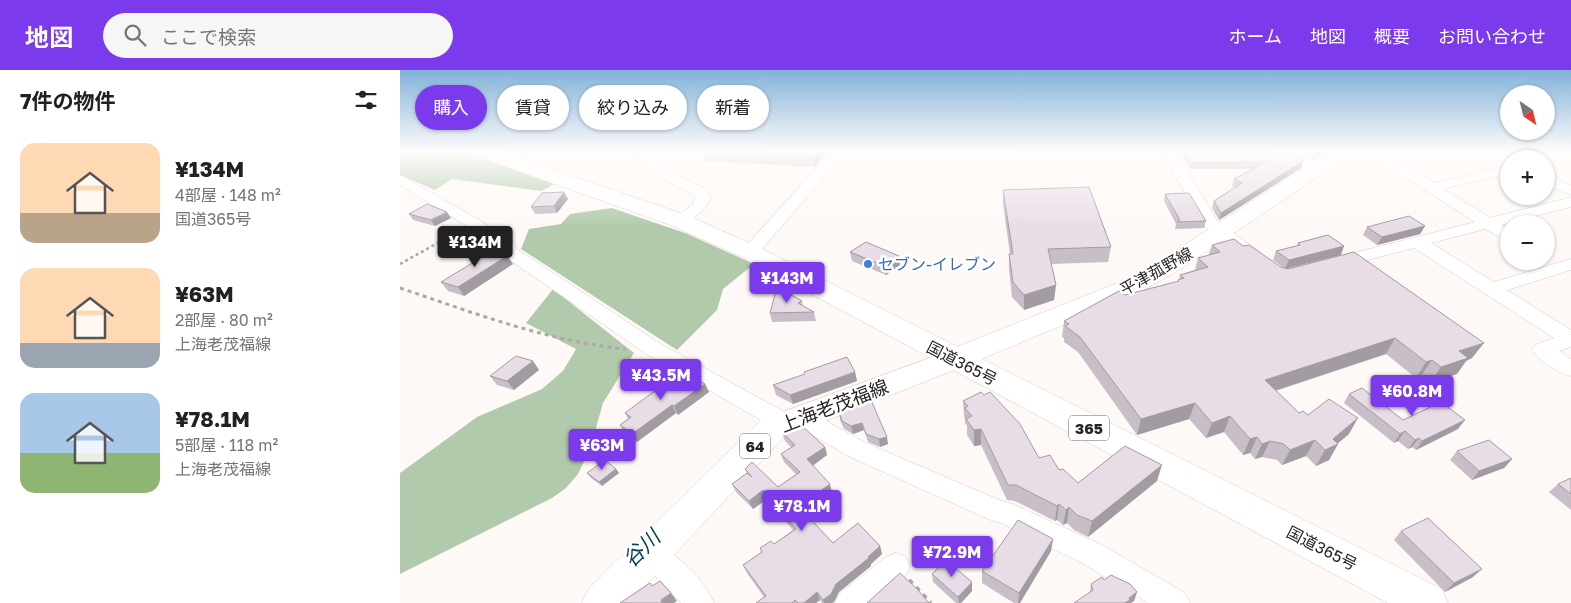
<!DOCTYPE html>
<html lang="ja">
<meta charset="utf-8">
<style>
:root{--surface:#fff;--page:#f6f6f6;--text:#202124;--muted:#757577;--accent:#7c3aed}
body{margin:0;font-family:"Golos Text","Noto Sans JP",sans-serif;background:var(--page);color:var(--text);height:100vh;display:flex;flex-direction:column;font-size:19px;white-space:nowrap}
*{box-sizing:border-box;margin:0}
p{font-size:16px;color:var(--muted)}
.icon{flex:none;width:28px;height:28px;fill:none;stroke:currentColor;stroke-width:2;stroke-linecap:round;stroke-linejoin:round}
.map{position:relative;flex:1;overflow:hidden}
.details{display:flex;flex-direction:column;background:var(--surface);width:400px}
.details>*{flex:none}
.banner{position:absolute;left:15px;top:15px;width:475px;height:45px;display:flex;gap:10px}
.needle{width:32px;rotate:145deg}
.buttons{position:absolute;left:1100px;top:15px;display:grid;gap:10px}
.buttons a{display:grid;place-items:center;width:55px;height:55px;border-radius:50%;background:var(--surface);box-shadow:0 1px 4px #0004;font-size:25px}
.price{position:absolute;translate:-50% -42px;padding:0 11px;border-radius:5px;background:var(--accent);color:#fff;font-size:16px;line-height:32px;filter:drop-shadow(0 1px 2px #0008)}
.price::after{content:'';position:absolute;left:50%;top:30px;width:15px;height:11px;margin-left:-8px;background:inherit;clip-path:polygon(0 0,100% 0,50% 100%)}
.price.selected{background:#222;color:#fff}
ul{padding:0;list-style:none}
li{display:flex;align-items:center;gap:15px;height:125px;padding:0 20px}
li span{display:grid;place-items:center;flex:none;width:140px;height:100px;border-radius:15px;color:#555}
li>.icon{margin-inline-start:auto}
span .icon{width:60px;height:60px;fill:#fffc;stroke-width:1}
li b{font-size:21px}
h2{display:flex;justify-content:space-between;align-items:center;height:60px;padding:0 20px;font-size:21px}
.tag{padding:0 18px;border-radius:22px;background:var(--surface);box-shadow:0 1px 4px #0004;font-size:18px;line-height:45px}
.tag.selected{background:var(--accent);color:#fff}
header{display:flex;align-items:center;gap:30px;box-sizing:border-box;height:70px;padding:0 25px;background:var(--accent);color:#fff}
header strong{font-size:24px}
nav{display:flex;gap:28px;margin-inline-start:auto;font-size:18px}
.search{width:350px;height:45px;background:var(--page);display:flex;align-items:center;gap:12px;box-sizing:border-box;padding:0 18px;border-radius:28px;color:var(--muted);font-size:19px}
main{display:flex;flex:1;min-height:0}
.map>svg:first-child{display:block}
</style>
<header>
<strong>地図</strong>
<div class="search"><svg class="icon" aria-label="search" viewBox="0 0 24 24"><circle cx="10" cy="10" r="6"/><path d="M15 15l6 6"/></svg>ここで検索</div>
<nav><a>ホーム</a><a>地図</a><a>概要</a><a>お問い合わせ</a></nav>
</header>
<main>
<section class="details">
<h2>7件の物件<svg class="icon" aria-label="filters" viewBox="0 0 24 24"><path d="M4 7h16M4 17h16"/><circle cx="9" cy="7" r="2"/><circle cx="15" cy="17" r="2"/></svg></h2>
<ul>
<li><span style="background:linear-gradient(#ffd9b3 70%,#b9a48a 0)"><svg class="icon" aria-label="home" viewBox="0 0 24 24"><path d="M3 11l9-7 9 7M6 9v11h12V9"/></svg></span><div><b>¥134M</b><p>4部屋 · 148 m²</p><p>国道365号</p></div></li>
<li><span style="background:linear-gradient(#ffd9b3 75%,#9aa5b1 0)"><svg class="icon" aria-label="home" viewBox="0 0 24 24"><path d="M3 11l9-7 9 7M6 9v11h12V9"/></svg></span><div><b>¥63M</b><p>2部屋 · 80 m²</p><p>上海老茂福線</p></div></li>
<li><span style="background:linear-gradient(#a9c7e8 60%,#8fb573 0)"><svg class="icon" aria-label="home" viewBox="0 0 24 24"><path d="M3 11l9-7 9 7M6 9v11h12V9"/></svg></span><div><b>¥78.1M</b><p>5部屋 · 118 m²</p><p>上海老茂福線</p></div></li>
</ul>
</section>
<div class="map">
<svg width="1171" height="533" viewBox="0 0 1171 533">
<rect width="100%" height="100%" fill="#fef9f6"/>
<path fill="#b1caab" d="M0,82H63L155,114L141,121L52,109L35,120L0,105Z
M212,138L285,163L354,194L323,219L317,240L277,280L121,179L129,159L161,154L170,144Z
M153,219L234,283L203,333L190,379L178,404L166,418L152,428L0,504V403L77,347L142,319L163,301L176,279L126,253Z"/>
<g fill="none" stroke-linecap="round" stroke-linejoin="round">
<defs>
<path id="minor" d="M227,82H243L282,108L306,119L311,128L304,139L287,154H275L273,151L293,134L295,128L294,125L272,114Z
M431,82H446L356,186L350,187L344,186L341,182L344,178Z
M761,82H775L818,152L860,182L863,186L860,190L854,191L848,190L806,158Z
M887,82H902L910,91L923,95L925,98L923,101C908,105 896,93 887,82Z
M959,82H977L1010,98L1034,113L1108,95L1085,85L1083,82H1101L1114,88L1109,89V103L1044,119L1090,148L1171,127V137L1101,155L1109,160V172L1085,159L1031,173L1094,212L1171,189V200L1107,220L1171,260V277L1159,281L1171,289V306C1158,303 1139,291 1132,280L1135,275L1154,268L1014,178L936,198L930,197L927,193L930,189L1075,152L1000,104L961,85Z
M0,105L79,150L115,174L117,179L259,273L390,345L392,341L400,338L408,341L464,372L599,430L613,434L702,475L785,523L790,533H748L682,493L601,453L588,449L448,386L395,355L392,359L384,362L376,359L245,283L101,184L99,179L67,156L0,115Z
M1146,105L1171,115V125L1146,115Z
M249,471C275,481 303,507 314,533H281L260,510L239,493L235,484L239,475Z
M496,483L506,487L510,496L506,505L472,533H435L440,523L486,487Z"/>
<path id="secondary" d="M929,82H951L949,86L774,203L733,226L564,296L554,299L544,296L540,289L544,282L715,214L756,193Z"/>
<path id="primary" d="M554,279L564,282L568,289L564,296L383,368L229,533H182L188,519L361,350Z"/>
<path id="trunk" d="M74,82H101L289,146L358,177L1042,519L1048,533H988L342,187L273,156L76,86Z"/>
</defs>
<use href="#minor" stroke="#d9ccc4" stroke-width="1"/>
<use href="#secondary" stroke="#d9ccc4" stroke-width="1"/>
<use href="#primary" stroke="#d9ccc4" stroke-width="1"/>
<use href="#trunk" stroke="#d9ccc4" stroke-width="1"/>
<path stroke="#ada8a5" stroke-width="2.5" stroke-dasharray="3 3" stroke-linecap="butt" d="M0,194L61,160"/>
<path stroke="#ada8a5" stroke-width="3" stroke-dasharray="4 4" stroke-linecap="butt" d="M0,218C74,243 147,271 225,279"/>
<path stroke="#ada8a5" stroke-width="4" stroke-dasharray="5 5" stroke-linecap="butt" d="M509,510L531,533"/>
<use href="#minor" fill="#fff" fill-rule="evenodd"/>
<use href="#secondary" fill="#fff" fill-rule="evenodd"/>
<use href="#primary" fill="#fff" fill-rule="evenodd"/>
<use href="#trunk" fill="#fff" fill-rule="evenodd"/>
</g>
<path fill="#c8bec7" d="M167,82H191L189,83Z
M302,82H427L415,97L305,91Z
M780,82H893L903,91L901,98L819,150L812,138L814,131L835,117L832,116L834,109L854,99H790Z
M904,82H925L913,90Z
M603,120L711,177L708,192L651,194L656,215L654,230L624,240L612,227L609,199V184H610L603,134Z
M765,124L806,151L804,158L775,159L776,154L764,131Z
M168,129L157,143L135,144L131,137Z
M9,144L51,148L35,156L13,150Z
M1025,156L1020,164L977,175L963,165L967,157Z
M898,173L941,185L887,198L1072,288L1066,291L1057,304L1030,313L1021,306L1016,308L986,284L876,321L899,343L908,345L949,364L938,373V374L929,390L916,396L906,386L882,395L877,390L862,387L855,389L850,383L843,385L824,362L806,368L789,349L737,365L678,282L664,272V268L662,267L664,251L725,225L777,212L778,210H779L780,205L795,200L798,188L808,186L812,175L843,176L881,197L884,198L873,190L876,181L897,176Z
M450,182L499,186L500,195L486,205L452,191Z
M107,186L113,194L64,226L48,221L41,212Z
M402,231L403,236L414,242L416,251L372,252L370,243Z
M133,291L139,300L114,320L97,315L90,306Z
M455,302L457,311L393,334L376,325L373,315Z
M270,312L305,314L309,322L278,345L276,343L237,372L225,363L220,355L228,349L225,343Z
M949,324L1003,350L1058,359L1016,380L1012,377L1008,379L998,371L994,373L944,333Z
M471,330L488,374L480,377L468,372L464,360L453,364L444,359L440,350L439,342Z
M563,331L639,388L678,413L757,411L688,467L674,460L667,453L663,455L657,450L655,451L615,431L607,430L581,375L574,376L567,365V355L565,354V349L564,347Z
M382,362L425,377L427,385L413,396L432,422L424,428L427,436L410,449L433,473L480,476L482,484L471,494V496L439,522L434,532L432,533H422L420,530L416,533H356L364,527L347,503L343,495L362,482L360,478L374,474L393,460L367,429L353,439L336,422L332,414L347,403L345,399L378,417L396,404L384,392L381,384L391,377L385,371Z
M1057,381L1112,389L1104,398L1072,410L1050,390Z
M216,399L219,403L202,416L191,408L187,403Z
M1171,408V440L1149,422L1158,414Z
M1001,461L1073,507L1045,522L994,470Z
M653,469L651,481L620,533H614L582,513V501Z
M532,504L572,521L561,533H556L533,512Z
M704,510L737,522L734,531L690,522L691,514Z"/>
<path fill="#a29ba2" d="M417,82H427L415,97L413,87Z
M918,82H925L913,90L915,84Z
M903,91L901,98L819,150L821,143Z
M164,122L168,129L157,143L154,136Z
M47,142L51,148L35,156L31,150Z
M1025,156L1020,164L977,175L982,167Z
M944,176L941,185L885,199L889,190Z
M107,186L113,194L64,226L58,217Z
M499,186L500,195L486,205L485,196Z
M656,215L654,230L624,240V225Z
M995,268L986,284L858,326L865,310Z
M1084,273L1072,288L1066,291L1057,304L1030,313L1041,297L1059,281Z
M1032,290L1021,306L1016,308L1026,292Z
M133,291L139,300L114,320L107,311Z
M455,302L457,311L393,334L390,325Z
M305,314L309,322L278,345L274,336Z
M795,333L789,349L737,365L741,349Z
M272,335L276,343L237,372L232,364Z
M830,346L824,362L806,368L812,353Z
M958,348L949,364L936,375L938,374L929,390L916,396L925,380L933,369Z
M1065,350L1058,359L1016,380L1022,371Z
M462,353L464,360L453,364L451,356Z
M581,359V375L574,376V360Z
M1005,361L998,371L994,373L1000,364Z
M487,367L488,374L480,377L479,369Z
M857,367L850,383L843,385L850,369Z
M1019,368L1012,377L1008,379L1015,370Z
M915,370L906,386L882,395L890,380Z
M870,371L862,387L855,389L862,374Z
M425,377L427,385L409,398L407,389Z
M1112,389L1104,398L1072,410L1079,401Z
M762,395L757,411L688,467L692,451Z
M216,399L219,403L202,416L199,412Z
M430,414L432,422L421,430L419,422Z
M363,420L367,429L353,439L349,431Z
M424,428L427,436L407,451L404,442Z
M659,434L657,450L655,451L657,436Z
M669,437L667,453L663,455L666,440Z
M653,469L651,481L620,533H618L619,523Z
M480,476L482,484L471,494V496L439,522L434,532L432,533H424L423,530L436,514Z
M1082,499L1073,507L1045,522L1054,513Z
M572,512V521L561,533H559L558,527Z
M417,522L420,530L416,533H404Z
M737,522L734,531L731,533H725L729,528Z
M271,523L277,531L274,533H262L261,530Z"/>
<path fill="#e8dde7" stroke="#a29ba2" d="M325,82H417L413,87Z
M785,82H893L903,91L821,143L814,131L842,113L834,109L866,92L791,93Z
M689,117L711,177L648,179L656,215L624,225L613,212L609,184H613L603,120Z
M164,122L154,136L131,137L142,123Z
M789,123L806,151L777,152L780,150L765,124Z
M27,134L47,142L31,150L9,144Z
M1009,146L1025,156L982,167L967,157Z
M928,165L944,176L889,190L876,181L900,175L898,173Z
M834,169L843,176L849,175L881,197L888,199L954,182L1084,273L1059,281L1068,288L1041,297L1032,290L1026,292L995,268L865,310L899,343L903,341L908,345L929,329L958,348L933,369L938,374L925,380L915,370L890,380L884,374L870,371L862,374L857,367L850,369L830,346L812,353L795,333L741,349L680,267L665,256L669,254L664,251L719,221L725,225L779,211L778,210L784,208L780,205L808,197L798,188L820,182L812,175Z
M466,172L499,186L485,196L450,182Z
M97,178L107,186L58,217L41,212Z
M377,217L402,231L398,233L414,242L370,243Z
M116,286L133,291L107,311L90,306Z
M447,287L455,302L390,325L373,315L405,304L404,302Z
M285,302L305,314L274,336L272,335L232,364L220,355L231,347L225,343L268,311L270,312Z
M962,318L1003,350L1041,332L1065,350L1022,371L1019,368L1015,370L1005,361L1000,364L949,324Z
M581,322L584,325L590,322L620,354L639,388L650,385L659,400L663,399L678,413L725,376L762,395L692,451L677,445L669,437L666,440L659,434L657,436L616,415H608L581,359L574,360L566,349L572,346L565,338L568,336L563,331Z
M471,330L487,367L479,369L466,364L462,353L451,356L442,351L439,342Z
M400,354L425,377L407,389L430,414L419,422L424,428L404,442L433,473L458,453L480,476L468,487L469,488L436,514L431,524L423,530L417,522L404,533H398L395,530L392,533H356L366,526L343,495L362,482L360,478L371,471L374,474L396,459L363,420L349,431L332,414L347,403L352,407L345,399L352,392L378,417L400,402L381,384L395,375L382,362Z
M1089,370L1112,389L1079,401L1057,381Z
M205,390L216,399L199,412L187,403Z
M1171,408V424L1158,414Z
M1028,448L1082,499L1054,513L1001,461Z
M618,450L653,469L619,523L582,501Z
M546,490L572,512L558,527L532,504Z
M500,503L517,519L529,533H467Z
M711,505L730,514L737,522L729,528L730,530L725,533H674L693,520L691,514L702,507L704,510Z
M260,511L271,523L261,530L262,533H220L250,513L252,516Z"/>
<linearGradient id="sky" x2="0" y2="1"><stop stop-color="#81b2d9"/><stop offset="0.52" stop-color="#fffcfb"/><stop offset="1" stop-color="#fffcfb" stop-opacity="0"/></linearGradient>
<rect width="1171" height="157" fill="url(#sky)"/>
<circle fill="#3f7fe0" stroke="#fff" stroke-width="2" cx="468" cy="194" r="5"/>
<g text-anchor="middle" dominant-baseline="central" stroke-width="5" stroke-linejoin="round" paint-order="stroke">
<g fill="#fff" stroke="#686563" stroke-width="1">
<rect x="669" y="345.5" width="40" height="25" rx="4"/>
<rect x="340" y="363.5" width="30" height="25" rx="4"/>
</g>
<g font-size="15" font-weight="bold" fill="#272320">
<text x="689" y="358">365</text>
<text x="355" y="376">64</text>
</g>
<g font-size="16" fill="#366cbe" stroke="#fff" text-anchor="start">
<text x="478" y="194">セブン-イレブン</text>
</g>
<g font-size="16" fill="#272320" stroke="#fff">
<text transform="translate(756 201) rotate(-29)">平津菰野線</text>
<text transform="translate(562 293) rotate(27)">国道365号</text>
<text transform="translate(922 478) rotate(27)">国道365号</text>
</g>
<g font-size="19" fill="#272320" stroke="#fff">
<text transform="translate(434 335) rotate(-21)">上海老茂福線</text>
</g>
<g font-size="21" font-style="italic" fill="#074056" stroke="#fff">
<text transform="translate(241 478) rotate(-45)">谷川</text>
</g>
</g>
</svg>
<div class="buttons">
<a><svg class="needle" viewBox="-14 -14 28 28"><path d="M0-13l5 13h-10z" fill="#e53935"/><path d="M0 13l5-13h-10z" fill="#757577"/></svg></a>
<a>+</a>
<a>−</a>
</div>
<b class="price selected" style="left:75px;top:198px">¥134M</b>
<b class="price" style="left:387px;top:234px">¥143M</b>
<b class="price" style="left:261px;top:331px">¥43.5M</b>
<b class="price" style="left:1012px;top:347px">¥60.8M</b>
<b class="price" style="left:202px;top:401px">¥63M</b>
<b class="price" style="left:402px;top:462px">¥78.1M</b>
<b class="price" style="left:552px;top:508px">¥72.9M</b>
<div class="banner">
<a class="tag selected">購入</a>
<a class="tag">賃貸</a>
<a class="tag">絞り込み</a>
<a class="tag">新着</a>
</div>
</div>
</main>
